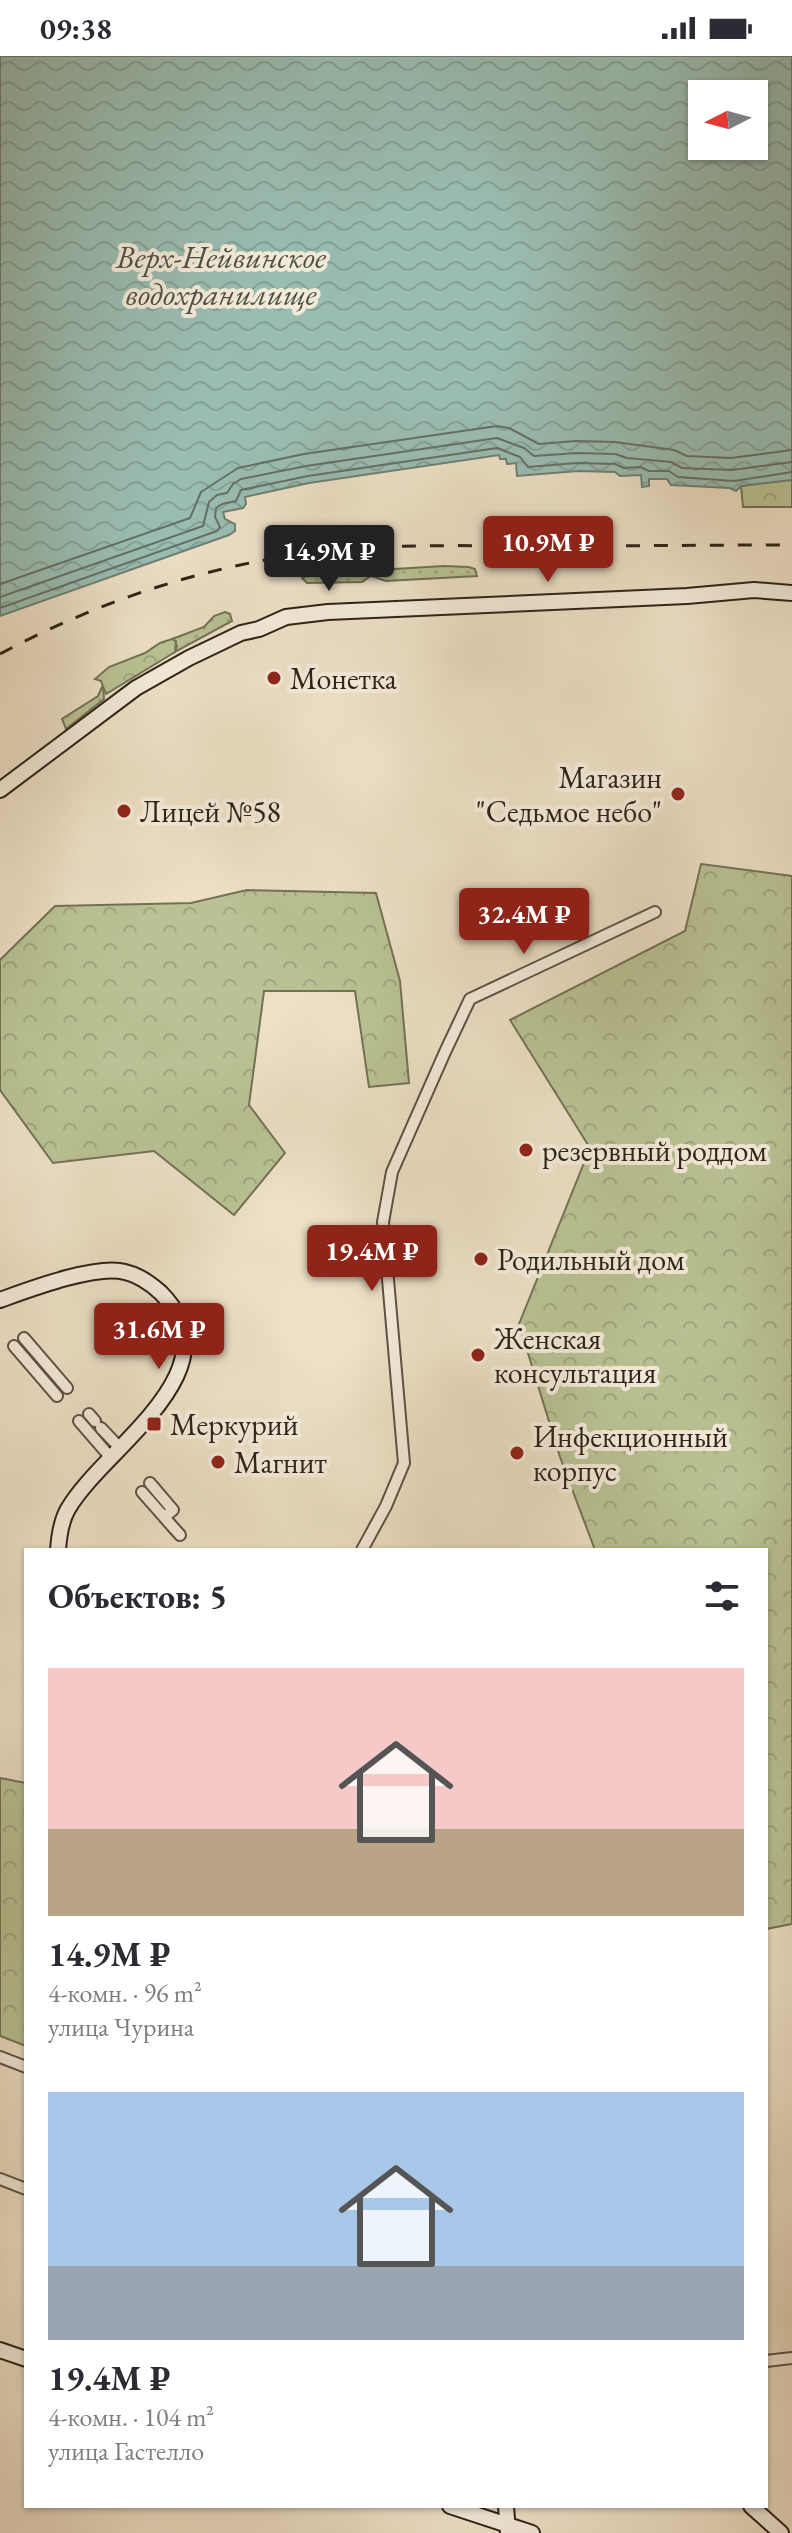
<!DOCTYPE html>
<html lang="ru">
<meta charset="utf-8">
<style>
:root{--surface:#fff;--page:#f7f7f7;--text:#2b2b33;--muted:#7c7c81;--accent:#8f2418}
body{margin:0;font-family:"EB Garamond",serif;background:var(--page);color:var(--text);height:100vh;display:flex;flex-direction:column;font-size:30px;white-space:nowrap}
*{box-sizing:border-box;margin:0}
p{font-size:26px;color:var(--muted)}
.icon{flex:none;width:44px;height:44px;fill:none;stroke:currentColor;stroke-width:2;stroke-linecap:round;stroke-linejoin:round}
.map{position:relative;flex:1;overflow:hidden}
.side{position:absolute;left:24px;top:1492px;width:744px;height:960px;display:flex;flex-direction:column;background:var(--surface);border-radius:0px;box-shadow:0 2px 6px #0004}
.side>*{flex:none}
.needle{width:52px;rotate:264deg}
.controls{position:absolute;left:688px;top:24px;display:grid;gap:16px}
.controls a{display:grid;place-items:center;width:80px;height:80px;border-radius:0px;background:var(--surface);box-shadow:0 2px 6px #0004;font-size:40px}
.price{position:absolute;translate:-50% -68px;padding:0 18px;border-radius:8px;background:var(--accent);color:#fff;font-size:26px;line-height:52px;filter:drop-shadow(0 2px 4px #0008)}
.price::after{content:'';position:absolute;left:50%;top:48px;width:24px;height:18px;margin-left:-12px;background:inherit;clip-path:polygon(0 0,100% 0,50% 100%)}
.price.current{background:#222;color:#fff}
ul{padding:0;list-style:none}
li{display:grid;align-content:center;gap:16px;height:424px;padding:0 24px}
li span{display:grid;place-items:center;height:248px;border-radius:0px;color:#555}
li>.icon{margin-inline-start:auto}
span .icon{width:144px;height:144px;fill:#fffc;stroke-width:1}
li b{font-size:34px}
h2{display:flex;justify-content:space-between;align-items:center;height:96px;padding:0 24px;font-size:34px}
.status{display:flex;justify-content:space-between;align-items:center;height:56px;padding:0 40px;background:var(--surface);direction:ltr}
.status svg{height:22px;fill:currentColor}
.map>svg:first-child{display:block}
</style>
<div class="status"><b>09:38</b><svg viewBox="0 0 49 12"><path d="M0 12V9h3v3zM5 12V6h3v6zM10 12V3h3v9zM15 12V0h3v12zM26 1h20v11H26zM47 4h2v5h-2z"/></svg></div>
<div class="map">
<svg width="792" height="2477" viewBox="0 0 792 2477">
<defs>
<pattern id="grass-dots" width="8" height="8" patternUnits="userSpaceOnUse" patternTransform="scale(2)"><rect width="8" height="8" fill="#b9c294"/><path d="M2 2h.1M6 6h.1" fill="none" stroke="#9fa67f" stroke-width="1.8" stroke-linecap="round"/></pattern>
<pattern id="forest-crowns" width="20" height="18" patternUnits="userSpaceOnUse" patternTransform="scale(2)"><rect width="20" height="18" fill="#b9c294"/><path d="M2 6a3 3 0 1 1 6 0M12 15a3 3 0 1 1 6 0" fill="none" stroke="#9fa67f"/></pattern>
<pattern id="water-waves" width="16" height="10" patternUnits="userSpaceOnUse" patternTransform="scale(2)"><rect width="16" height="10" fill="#9abdb2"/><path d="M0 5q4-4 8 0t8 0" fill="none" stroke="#85a298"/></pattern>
</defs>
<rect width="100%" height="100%" fill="#ede0c6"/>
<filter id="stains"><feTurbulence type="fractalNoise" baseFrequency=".0025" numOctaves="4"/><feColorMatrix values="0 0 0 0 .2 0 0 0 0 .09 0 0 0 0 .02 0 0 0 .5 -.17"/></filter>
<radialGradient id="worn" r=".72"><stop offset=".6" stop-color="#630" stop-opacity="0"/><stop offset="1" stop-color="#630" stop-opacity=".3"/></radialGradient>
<path fill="url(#grass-dots)" stroke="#737256" stroke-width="2" d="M444,510L469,511L475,513L477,520L386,525L371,520L362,526L307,527L302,522L312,518Z
M225,556L230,558L232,565L175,596L177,590L172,583L204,571L214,560Z
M103,629L104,643L66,673L62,663L98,640Z"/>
<path fill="url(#forest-crowns)" stroke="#737256" stroke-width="2" d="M783,424H792V451H743L741,430Z
M172,583L176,585L175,596L106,638L101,625L95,623L109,611L145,597L160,587Z
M701,808L792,820V1868L766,1873V1494H595L560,1401L519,1268L590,1092L510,964L685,875Z
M247,834L376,837L400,925L409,1027L369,1031L355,935H264L249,1049L285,1097L234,1159L154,1095L53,1107L0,1034V904L55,850L191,847Z
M0,1722L26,1727V1990L0,1980Z"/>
<path fill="url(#water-waves)" stroke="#6e7f74" stroke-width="2" fill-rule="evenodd" d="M0,0H792V424L741,430L736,435L730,432L671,429L667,423H649V430L642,431L641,419L620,420L615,416L578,415L517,420L516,407L507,408L506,403H500L499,399L309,427L245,441L246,448L243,452L223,456L225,463L235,468V475L229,479L0,560ZM702,38H754V90H702Z"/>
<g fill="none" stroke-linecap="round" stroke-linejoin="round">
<path stroke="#647065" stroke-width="2" d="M0,528L190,462L201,436L238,412L304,398L497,370L509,372L539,388L576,385L615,386L674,394L687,400L731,402L792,394
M0,541L203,470L209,446L217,439L227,437L233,428L241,423L306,410L497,382L524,392L534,400L577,397L615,398L627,402L671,406L682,412L732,414L792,406
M0,552L217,475L220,471L215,461L216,452L222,448L236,445L241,434L308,420L497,392L520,401L528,411L577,407L615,408L624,412L640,411L649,415H669L678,421L734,425L792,416"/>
<defs>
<path id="street" d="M24,1282L67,1332
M14,1290L57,1340
M89,1358L95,1365
M79,1365L111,1402
M101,1372L120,1392
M142,1436L164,1461L173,1454L150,1427
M164,1461L180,1479
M362,1494L386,1450L404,1407L383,1166L392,1116L445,996L470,943L655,856
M0,2001L26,2011
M0,2123L26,2133
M766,2305L792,2302"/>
<path id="secondary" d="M0,734L136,632L189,602L241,577L259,573L286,561L328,556L687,540L754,534L792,537
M0,1244C28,1234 96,1208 125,1216C139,1219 150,1227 161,1237C238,1315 103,1392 68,1453C61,1465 59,1480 58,1494
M0,2294L26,2303
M450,2450L532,2477
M506,2450L508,2477
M751,2450L781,2477"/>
</defs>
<use href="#street" stroke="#5d5244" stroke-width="14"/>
<use href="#secondary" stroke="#2d2318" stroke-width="18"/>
<use href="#street" stroke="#f3ebda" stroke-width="10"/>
<use href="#secondary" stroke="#f3ebda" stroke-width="14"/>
<path stroke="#2d2318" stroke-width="3" stroke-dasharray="14 14" stroke-linecap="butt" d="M0,598C108,540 228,502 351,493C415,488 480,490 544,490C627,490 709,489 792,489"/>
</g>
<g fill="#8f2418" stroke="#f3ebda" stroke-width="3">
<circle cx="274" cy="622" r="8"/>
<circle cx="678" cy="738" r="8"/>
<circle cx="124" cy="755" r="8"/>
<circle cx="526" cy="1094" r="8"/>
<circle cx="481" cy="1203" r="8"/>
<circle cx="478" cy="1299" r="8"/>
<rect x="146" y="1360" width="16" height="16" rx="4"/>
<circle cx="517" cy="1397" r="8"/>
<circle cx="218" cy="1406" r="8"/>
</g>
<g text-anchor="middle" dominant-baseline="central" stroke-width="8" stroke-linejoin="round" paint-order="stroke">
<g font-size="30" fill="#2d2318" stroke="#f3ebda" text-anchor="start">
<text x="290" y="622">Монетка</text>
<text x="662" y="721" text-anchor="end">Магазин<tspan x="662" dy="34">"Седьмое небо"</tspan></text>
<text x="140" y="755">Лицей №58</text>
<text x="542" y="1094">резервный роддом</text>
<text x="497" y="1203">Родильный дом</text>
<text x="494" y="1282">Женская<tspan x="494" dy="34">консультация</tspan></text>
<text x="170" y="1368">Меркурий</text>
<text x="533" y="1380">Инфекционный<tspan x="533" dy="34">корпус</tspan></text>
<text x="234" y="1406">Магнит</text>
</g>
<g font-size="32" font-style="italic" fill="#4e5146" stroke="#f3ebda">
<text x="221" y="201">Верх-Нейвинское<tspan x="221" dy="37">водохранилище</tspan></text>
</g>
</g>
<rect width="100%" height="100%" filter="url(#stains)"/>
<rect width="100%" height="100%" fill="url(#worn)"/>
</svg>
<div class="controls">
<a><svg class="needle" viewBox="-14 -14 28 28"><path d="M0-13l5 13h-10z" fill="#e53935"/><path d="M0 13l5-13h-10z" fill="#7c7c81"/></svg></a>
</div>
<b class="price" style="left:548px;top:528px">10.9M ₽</b>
<b class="price current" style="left:329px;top:537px">14.9M ₽</b>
<b class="price" style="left:524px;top:900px">32.4M ₽</b>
<b class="price" style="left:372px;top:1237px">19.4M ₽</b>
<b class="price" style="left:159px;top:1315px">31.6M ₽</b>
<section class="side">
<h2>Объектов: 5<svg class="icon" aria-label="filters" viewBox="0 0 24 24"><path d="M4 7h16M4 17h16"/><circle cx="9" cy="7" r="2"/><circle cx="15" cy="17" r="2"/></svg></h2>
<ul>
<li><span style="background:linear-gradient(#f6c9c9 65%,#b9a48a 0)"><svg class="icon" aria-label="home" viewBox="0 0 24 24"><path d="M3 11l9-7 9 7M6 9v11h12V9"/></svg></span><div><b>14.9M ₽</b><p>4-комн. · 96 m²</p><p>улица Чурина</p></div></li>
<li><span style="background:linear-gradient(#a9c7e8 70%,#9aa5b1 0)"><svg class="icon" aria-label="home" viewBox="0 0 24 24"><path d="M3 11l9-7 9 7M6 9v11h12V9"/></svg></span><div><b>19.4M ₽</b><p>4-комн. · 104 m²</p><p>улица Гастелло</p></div></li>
</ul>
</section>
</div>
